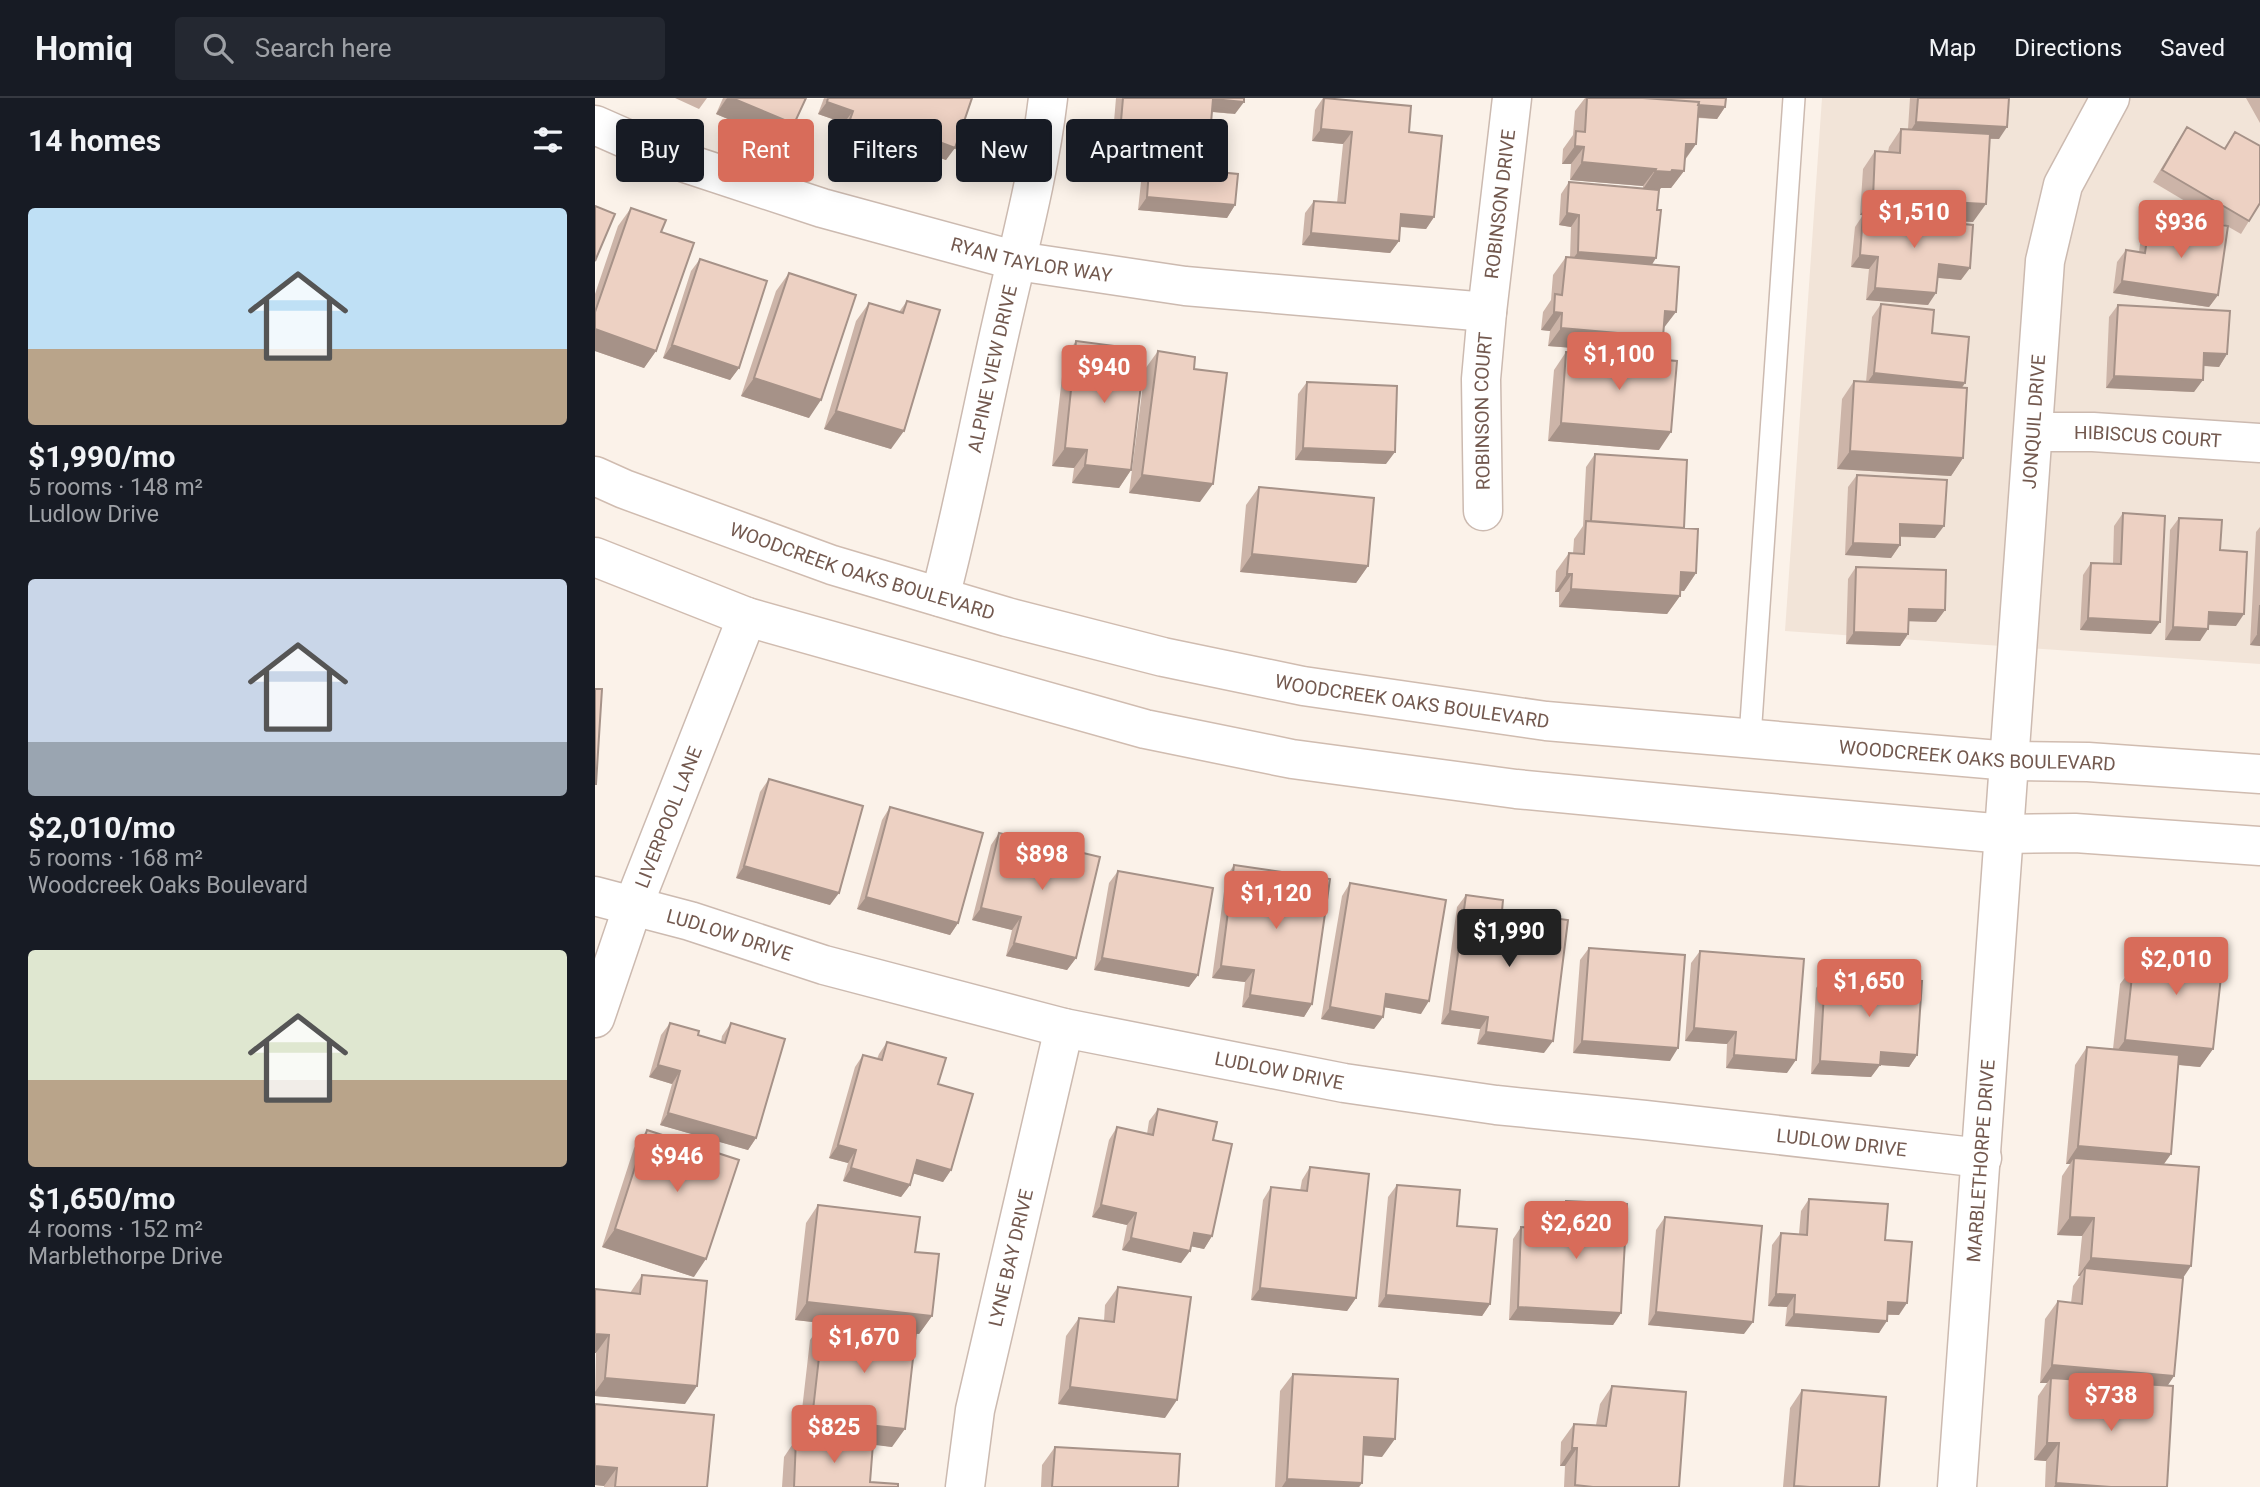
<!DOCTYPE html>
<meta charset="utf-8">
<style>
:root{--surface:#171b24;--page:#242831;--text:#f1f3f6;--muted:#9ea1a6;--line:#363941;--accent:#d86c5a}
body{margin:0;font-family:Roboto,sans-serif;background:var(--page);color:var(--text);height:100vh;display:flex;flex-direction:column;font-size:26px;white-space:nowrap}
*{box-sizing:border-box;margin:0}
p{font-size:23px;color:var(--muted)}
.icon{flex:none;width:38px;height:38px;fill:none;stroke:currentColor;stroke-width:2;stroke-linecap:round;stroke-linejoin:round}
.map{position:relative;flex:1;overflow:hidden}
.sheet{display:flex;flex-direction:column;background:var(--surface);width:595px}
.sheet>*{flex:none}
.top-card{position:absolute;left:21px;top:21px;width:665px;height:63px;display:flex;gap:14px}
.price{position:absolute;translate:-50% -60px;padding:0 16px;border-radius:7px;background:var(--accent);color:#fff;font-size:23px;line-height:46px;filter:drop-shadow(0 2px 4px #0008)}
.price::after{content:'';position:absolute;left:50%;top:42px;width:21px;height:16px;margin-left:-10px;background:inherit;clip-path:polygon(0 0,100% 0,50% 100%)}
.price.active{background:#222;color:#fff}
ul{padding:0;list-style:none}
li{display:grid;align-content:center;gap:14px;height:371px;padding:0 28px}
li span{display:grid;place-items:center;height:217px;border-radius:7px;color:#555}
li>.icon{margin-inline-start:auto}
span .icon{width:126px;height:126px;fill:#fffc;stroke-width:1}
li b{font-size:30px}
h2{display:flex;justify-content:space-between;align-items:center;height:84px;padding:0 28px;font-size:30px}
.pill{padding:0 24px;border-radius:7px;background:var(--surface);box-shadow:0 4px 18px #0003;font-size:24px;line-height:63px}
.pill.active{background:var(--accent);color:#fff}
header{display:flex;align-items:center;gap:42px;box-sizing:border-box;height:98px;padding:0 35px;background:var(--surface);border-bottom:2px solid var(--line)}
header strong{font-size:33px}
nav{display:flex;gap:38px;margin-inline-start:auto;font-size:24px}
.search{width:490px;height:63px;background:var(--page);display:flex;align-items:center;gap:18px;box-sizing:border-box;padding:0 24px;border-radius:7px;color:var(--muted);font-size:26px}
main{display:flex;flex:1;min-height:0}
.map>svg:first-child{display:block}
</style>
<header>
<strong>Homiq</strong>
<div class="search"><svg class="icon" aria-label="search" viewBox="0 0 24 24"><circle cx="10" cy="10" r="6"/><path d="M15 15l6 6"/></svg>Search here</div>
<nav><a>Map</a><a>Directions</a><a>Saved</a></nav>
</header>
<main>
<section class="sheet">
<h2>14 homes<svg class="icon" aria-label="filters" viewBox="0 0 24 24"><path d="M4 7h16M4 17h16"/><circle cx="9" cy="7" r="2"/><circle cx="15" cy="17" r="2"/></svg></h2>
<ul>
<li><span style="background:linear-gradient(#bfe0f5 65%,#b9a48a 0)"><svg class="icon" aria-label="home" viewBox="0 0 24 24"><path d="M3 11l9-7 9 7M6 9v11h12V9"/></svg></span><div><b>$1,990/mo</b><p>5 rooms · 148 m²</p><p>Ludlow Drive</p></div></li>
<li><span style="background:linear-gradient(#c9d6e8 75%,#9aa5b1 0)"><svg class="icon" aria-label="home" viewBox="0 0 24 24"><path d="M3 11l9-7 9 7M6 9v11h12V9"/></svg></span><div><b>$2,010/mo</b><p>5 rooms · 168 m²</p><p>Woodcreek Oaks Boulevard</p></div></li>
<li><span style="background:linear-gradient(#dfe7d0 60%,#b9a48a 0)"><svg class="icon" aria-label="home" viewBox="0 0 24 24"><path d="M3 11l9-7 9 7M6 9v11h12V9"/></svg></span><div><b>$1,650/mo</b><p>4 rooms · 152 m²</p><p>Marblethorpe Drive</p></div></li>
</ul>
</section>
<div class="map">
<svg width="1665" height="1389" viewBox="0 0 1665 1389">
<rect width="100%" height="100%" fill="#fbf2e9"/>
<path fill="#f2e4d8" d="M1227,0H1665V566L1190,533Z"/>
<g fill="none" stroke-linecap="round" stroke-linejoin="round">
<defs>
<path id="lane" d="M1155,639L1199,0"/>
<g id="street">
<path id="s1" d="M0,27L75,60L227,110L422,163L590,188L892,214"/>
<path id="s2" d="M1439,334H1498L1665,345"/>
<path id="s3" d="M888,413L886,281L892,214L917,0"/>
<path id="s4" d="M345,499C369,408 386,315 407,224C424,149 444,76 453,0"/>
<path id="s5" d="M0,798L95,823L229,867L469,930L749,985L901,1007L1050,1022L1387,1060"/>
<path id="s6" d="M0,920L38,808L152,519"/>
<path id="s7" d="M370,1389L380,1312L469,930"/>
<path id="s8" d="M1362,1389L1450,163L1468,87L1515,0"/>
</g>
<g id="secondary">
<path id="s9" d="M0,378L29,391L237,467L412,519L568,559L708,588L951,623L1415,663L1493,664L1665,676"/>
<path d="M0,459L152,519L550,631L697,661L921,691L1141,712L1410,736L1480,735L1665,748"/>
</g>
</defs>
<use href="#lane" stroke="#ccbab0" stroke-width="24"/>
<use href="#street" stroke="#ccbab0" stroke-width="41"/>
<use href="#secondary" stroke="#d0bcb0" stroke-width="41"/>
<use href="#lane" stroke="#fff" stroke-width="21"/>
<use href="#street" stroke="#fff" stroke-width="38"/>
<use href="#secondary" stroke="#fff" stroke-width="38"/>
</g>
<path fill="#ccb4a8" d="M80,0H112L104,11Z
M128,0H211L199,26L187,44L121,16Z
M229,0H377L351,62L329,54L323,71L314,84L238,56L249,25L223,16Z
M521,0H528L640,16L617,14L612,73L640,107L632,120L543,112L546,84L514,82Z
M728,0L814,34L839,119L831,131L805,129L804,143L795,155L707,147L710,115L719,103L742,105L748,46L717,43L720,12Z
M990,0H1131L1130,9L1122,21L1103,20L1101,46L1090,62L1089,73L1076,90H1066L1064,92L1057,167L1069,231L1068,239L1056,256L953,248L955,233L946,232L948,214L956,202L958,177L971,159L975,160L976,129L964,127L966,96L974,84L1048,91V88L975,82L976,66H967L968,51L978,37L980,13Z
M1315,0H1414L1404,41H1395L1378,124L1299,119L1366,182L1343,180L1333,207L1271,202L1274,171L1256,169L1260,129L1268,117H1265L1268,71L1280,53L1293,54L1294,49L1306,31H1313Z
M1651,0H1665V25Z
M1592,29L1629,50L1640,34L1654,123L1646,136L1632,128L1623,197L1614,209L1518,195L1522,164L1531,152L1544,154L1545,146L1553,134L1586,139L1587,135L1595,122L1632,128L1558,84L1584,41Z
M36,110L66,134L61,253L49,270L0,253V196L23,128Z
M105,161L144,270L135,282L68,260L96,173Z
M194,175L214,320L146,298L181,193Z
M312,203L296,351L229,331L261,223L274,205L304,214Z
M1286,206L1337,235L1370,285L1367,290L1368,360L1356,378L1242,371L1247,301L1259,283L1271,284L1277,219Z
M1523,207L1632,256L1624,269L1608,268L1599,294L1511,290L1514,219Z
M481,243L519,258L536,372L524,390L477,385L479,370L457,368L469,261Z
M563,253L599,271L605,404L534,395L550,271Z
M971,254L1064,352L953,343L959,272Z
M712,284L791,366L700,362L703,296Z
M1000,356L1089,430L1101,475L1089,493L1085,492V498L1072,516L964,509V494H960L961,473L974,455L978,456L979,441L988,428L991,369Z
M1262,377L1340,440L1305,439V447L1296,460L1250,457L1253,389Z
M664,389L773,468L761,485L645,474L651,407Z
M1528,415L1556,536L1485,532L1488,477L1496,465L1518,466L1519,428Z
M1584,420L1625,452L1641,528L1613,527L1605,543L1570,542L1575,432Z
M1665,429V548L1655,547L1661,434Z
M1261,469L1350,512L1341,524L1314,523L1313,536L1305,548L1251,546L1253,481Z
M174,681L235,807L141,780L165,694Z
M295,709L363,825L355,837L262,811L287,722Z
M404,735L481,860L472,872L411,858L417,832L377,822L396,747Z
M639,767L717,906L709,919L647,909L650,884L617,880L631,779Z
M523,773L603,877L594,889L499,872L514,785Z
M755,785L826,916L789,909L788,919L779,931L726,921L747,798Z
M871,797L907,813L949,955L882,946L885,931L846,926L862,809Z
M1556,844L1618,951L1605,969L1583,967L1576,1056L1569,1066L1588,1180L1579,1278L1572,1288V1389H1450L1451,1363L1439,1362L1443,1298L1452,1285H1445L1450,1221L1463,1203L1476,1205L1478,1188L1485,1178H1483L1487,1138L1462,1137L1467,1078L1475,1066H1471L1480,967L1492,949L1518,951L1525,886L1538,869H1542L1543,862Z
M994,850L1075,963L978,955L985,862Z
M1105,853L1192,975L1131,970L1132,946L1090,943L1096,865Z
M1230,878L1322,957L1314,969L1285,967L1276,979L1216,976L1221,890Z
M75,925L103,937L126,944L127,938L136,925L161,1040L153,1052L65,1027L77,986L54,979L66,937Z
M292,944L343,986L356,1072L348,1084L318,1075L315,1087L306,1099L248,1083L253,1065L234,1060L260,969L268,957L282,961L284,956Z
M563,1011L618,1042L617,1138L609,1151L596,1148L586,1165L527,1152L532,1127L497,1119L514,1042L522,1029L552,1036L554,1023Z
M52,1032L99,1179L7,1149L39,1050Z
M715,1069L761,1200L752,1213L656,1202L668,1102L676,1089L705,1093L707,1082Z
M802,1087L862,1128L895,1206L887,1218L783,1209L793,1099Z
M1214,1101L1290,1142L1304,1217H1293L1284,1235L1190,1228L1192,1209L1173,1208L1177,1147L1186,1135L1204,1136L1206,1113Z
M971,1103L1026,1215L1018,1227L914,1222L918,1141L926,1129L962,1131L963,1115Z
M223,1107L320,1154L337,1218L324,1236H321L297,1349L278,1346L275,1384L303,1389H187L189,1359L201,1341L267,1345L204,1338L215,1242L227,1225L200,1222L211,1125Z
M1070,1119L1149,1236L1053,1227L1061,1132Z
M47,1177L90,1306L0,1298L1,1255L35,1195Z
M523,1189L570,1320L463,1306L471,1238L484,1220L509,1223L510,1207Z
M698,1276L787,1359L768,1357L767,1385L764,1389H680L685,1293Z
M1017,1288L1084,1389H969L970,1368H965L966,1344L979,1326L1001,1327L1005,1306Z
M1207,1292L1284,1389H1188L1195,1310Z
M0,1306L112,1389H9V1388L0,1387Z
M460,1349L583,1389H446L447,1367Z"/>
<path fill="#a69288" d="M132,0H137L199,26L187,44L121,16Z
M1001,0L1130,9L1122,21L994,10Z
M618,1L649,4L640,16L609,13Z
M232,4L258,13L249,25L223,16Z
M1321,24L1412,29L1404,41L1313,37Z
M726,31L757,34L748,46L717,43Z
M334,40L360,50L351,62L325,53Z
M247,44L323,71L314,84L238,56Z
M1091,46H1101L1088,64Z
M980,48L989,49L976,66H967Z
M987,64L1061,71L1048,88L975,82Z
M522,69L554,72L546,84L514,82Z
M1077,72L1089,73L1076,90H1066L1064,92L1048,91L1060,73Z
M552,99L640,107L632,120L543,112Z
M1278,100L1391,106L1378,124L1265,117Z
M972,115L984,117L976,129L964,127Z
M806,116L839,119L831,131L798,128Z
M716,135L804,143L795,155L707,147Z
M983,154L1061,160L1053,173L974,166Z
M1265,157L1283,159L1274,171L1256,169Z
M1344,166L1375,170L1366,182L1335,179Z
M1527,183L1623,197L1614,209L1518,195Z
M1280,190L1341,195L1333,207L1271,202Z
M1070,213L1081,214L1068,231Z
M959,214L967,215L955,233L946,232Z
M966,230L1068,239L1056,256L953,248Z
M0,231L61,253L49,270L0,253Z
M77,247L144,270L135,282L68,260Z
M1609,255L1632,256L1624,269L1600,267Z
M1279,275L1370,285L1361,297L1270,288Z
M1519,278L1608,282L1599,294L1511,290Z
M159,280L226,302L214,320L146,298Z
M241,313L309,333L296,351L229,331Z
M966,325L1076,334L1064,352L953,343Z
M470,350L492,352L479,370L457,368Z
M708,350L800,354L791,366L700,362Z
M1255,353L1368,360L1356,378L1242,371Z
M490,367L536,372L524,390L477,385Z
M547,377L618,386L605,404L534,395Z
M1305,426L1349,428L1340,440L1297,438Z
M1258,445L1305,447L1296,460L1250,457Z
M657,456L773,468L761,485L645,474Z
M1086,474L1101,475L1089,493L1074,492Z
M972,476H977L964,494H960Z
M976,491L1085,498L1072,516L964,509Z
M1314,511L1350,512L1341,524L1306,523Z
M1614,514L1649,516L1641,528L1605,526Z
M1493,520L1565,524L1556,536L1485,532Z
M1578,529L1613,531L1605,543L1570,542Z
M1259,534L1313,536L1305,548L1251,546Z
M1663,535H1665V548L1655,547Z
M149,768L244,795L235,807L141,780Z
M271,799L363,825L355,837L262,811Z
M386,810L426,819L417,832L377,822Z
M419,845L481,860L472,872L411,858Z
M507,860L603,877L594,889L499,872Z
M626,868L659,872L650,884L617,880Z
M791,896L834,903L826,916L783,908Z
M655,897L717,906L709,919L647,909Z
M735,909L788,919L779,931L726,921Z
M855,913L893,919L885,931L846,926Z
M1099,930L1141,934L1132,946L1090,943Z
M891,934L958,943L949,955L882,946Z
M1530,942L1618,951L1605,969L1517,960Z
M987,943L1083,950L1075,963L978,955Z
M1286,954L1322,957L1314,969L1285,967L1276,979L1216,976L1225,963Z
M1139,957L1201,962L1192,975L1131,970Z
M63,967L85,973L77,986L54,979Z
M73,1015L161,1040L153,1052L65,1027Z
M243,1047L261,1052L253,1065L234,1060Z
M1483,1048L1576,1056L1563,1074L1479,1060L1475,1066H1471Z
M322,1062L356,1072L348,1084L313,1074Z
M256,1070L315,1087L306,1099L248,1083Z
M506,1107L541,1115L532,1127L497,1119Z
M1475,1119L1499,1120L1487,1138L1462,1137Z
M20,1131L111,1161L99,1179L7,1149Z
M599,1135L617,1138L609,1151L590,1147Z
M536,1140L595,1153L586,1165L527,1152Z
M1496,1160L1596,1168L1584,1186L1490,1170L1485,1178H1483Z
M665,1190L761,1200L752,1213L656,1202Z
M1181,1196L1200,1197L1192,1209L1173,1208Z
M791,1197L895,1206L887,1218L783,1209Z
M212,1204L337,1218L324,1236L200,1222Z
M1293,1204L1312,1205L1304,1217L1285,1216Z
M923,1209L1026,1215L1018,1227L914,1222Z
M1061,1214L1158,1224L1149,1236L1053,1227Z
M1199,1216L1292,1223L1284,1235L1190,1228Z
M0,1236L14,1237L1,1255H0Z
M1457,1267L1579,1278L1567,1296L1456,1280L1452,1285H1445Z
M10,1280L102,1288L90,1306L0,1298V1294Z
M475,1289L582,1302L570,1320L463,1306Z
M217,1321L310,1331L297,1349L204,1338Z
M769,1339L800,1341L787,1359L756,1356Z
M1452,1345H1464L1451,1363L1439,1362Z
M977,1350H982L970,1368H965Z
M0,1368L22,1370L9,1388L0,1387Z
M692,1381L767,1385L764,1389H687Z
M1461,1385L1516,1389H1459Z"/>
<path fill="#edd1c3" stroke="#a69288" stroke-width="2" d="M137,0H211L199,26Z
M233,0H377L360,50L334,40L323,71L247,44L258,13L232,4Z
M528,0H649V4L618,1L612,73L643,76L640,107L552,99L554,72L522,69Z
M729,0L816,8L814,34L847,38L839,119L806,116L804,143L716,135L719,103L750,105L757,34L726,31Z
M992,0H1048L1104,4L1101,46H1091L1089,73L1077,72L1076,74L1060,73L1061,71L987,64L989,49L980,48L981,33L990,34Z
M1048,0H1131L1130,9L1103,7L1104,4Z
M1323,0H1414L1412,29L1321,24Z
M1592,29L1630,51L1640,34L1665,48V105L1654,123L1567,72Z
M1306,31L1395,36L1391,106L1278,100L1280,53L1305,55Z
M974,84L1064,92L1062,112H1066L1061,160L983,154L984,117L972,115Z
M0,108L20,116L0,163Z
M36,110L71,122L66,134L99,145L61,253L0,231V214Z
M1268,116L1378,127L1375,170L1344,166L1341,195L1280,190L1283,159L1265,157Z
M1595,122L1633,128L1623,197L1527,183L1531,152L1550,155L1553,134L1593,140Z
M971,159L1084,169L1081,214L1070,213L1068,239L966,230L967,215L959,214L960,196L967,197Z
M105,161L172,183L144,270L77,247Z
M194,175L261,197L226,302L159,280Z
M312,203L345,212L309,333L241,313L274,205L308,215Z
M1286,206L1339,212L1337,235L1374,239L1370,285L1279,275Z
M1523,207L1635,213L1632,256L1609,255L1608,282L1519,278Z
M481,243L520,248L519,258L549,261L536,372L490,367L492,352L470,350Z
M563,253L600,259L599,271L632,275L618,386L547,377Z
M971,254L1082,263L1076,334L966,325Z
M1259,283L1372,290L1368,360L1255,353Z
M712,284L802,288L800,354L708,350Z
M1000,356L1092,362L1089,430L996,423Z
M1262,377L1352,382L1349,428L1305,426V447L1258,445Z
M664,389L779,400L773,468L657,456Z
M1528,415L1570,418L1565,524L1493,520L1496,465L1526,466Z
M1584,420L1627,422L1625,452L1652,454L1649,516L1614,514L1613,531L1578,529Z
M991,423L1103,431L1101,475L1086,474L1085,498L976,491L977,476H972L974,455L989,456Z
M1261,469L1351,472L1350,512L1314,511L1313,536L1259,534Z
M1665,507V535H1663Z
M0,591H7L1,686H0Z
M174,681L268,708L244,795L149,768Z
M295,709L388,735L363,825L271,799Z
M404,735L505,759L481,860L419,845L426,819L386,810Z
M639,767L735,781L717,906L655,897L659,872L626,868Z
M523,773L618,790L603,877L507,860Z
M755,785L851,802L834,903L791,896L788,919L735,909Z
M871,797L908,802L907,813L973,822L958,943L891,934L893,919L855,913Z
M1556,844L1629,852L1618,951L1530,942L1538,869L1553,871Z
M994,850L1090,857L1083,950L987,943Z
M1105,853L1209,861L1201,962L1139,957L1141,934L1099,930Z
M1230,878L1327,883L1322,957L1286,954L1285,967L1225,963Z
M75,925L104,933L103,937L130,945L136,925L190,941L161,1040L73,1015L85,973L63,967Z
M292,944L351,960L343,986L378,996L356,1072L322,1062L315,1087L256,1070L261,1052L243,1047L268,957L287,962Z
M1492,949L1584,957L1576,1056L1483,1048Z
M563,1011L622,1024L618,1042L637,1046L617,1138L599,1135L595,1153L536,1140L541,1115L506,1107L522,1029L558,1037Z
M52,1032L144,1062L111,1161L20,1131Z
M1479,1060L1604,1069L1596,1168L1496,1160L1499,1120L1475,1119Z
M715,1069L774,1076L761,1200L665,1190L676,1089L712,1093Z
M802,1087L865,1092L862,1128L902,1131L895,1206L791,1197Z
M1214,1101L1293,1106L1290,1142L1317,1144L1312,1205L1293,1204L1292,1223L1199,1216L1200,1197L1181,1196L1186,1135L1212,1137Z
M971,1103L1032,1106L1026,1215L923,1209L926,1129L970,1131Z
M223,1107L325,1119L320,1154L344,1156L337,1218L212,1204Z
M1070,1119L1167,1128L1158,1224L1061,1214Z
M1490,1170L1588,1180L1579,1278L1457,1267L1463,1203L1487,1206Z
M47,1177L112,1183L102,1288L10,1280L14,1237L0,1236V1191L45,1196Z
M523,1189L596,1199L582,1302L475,1289L484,1220L519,1224Z
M228,1224L321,1234L310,1331L217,1321Z
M698,1276L803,1281L800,1341L769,1339L767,1385L692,1381Z
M1456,1280L1578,1288L1572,1389H1516L1461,1385L1464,1345H1452Z
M1017,1288L1091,1294L1084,1389H998L980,1387L982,1350H977L979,1326L1011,1328Z
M1207,1292L1291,1299L1284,1389H1215L1199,1388Z
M0,1306L119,1317L112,1389H20L22,1370L0,1368Z
M201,1341L278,1346L275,1384L303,1386V1389H199Z
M460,1349L585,1356L583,1389H457Z"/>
<g text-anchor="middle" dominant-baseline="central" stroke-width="5" stroke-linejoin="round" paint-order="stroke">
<g font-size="19" fill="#73594f" stroke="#fdf7ef">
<text stroke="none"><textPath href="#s3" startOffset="308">ROBINSON DRIVE</textPath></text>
<text stroke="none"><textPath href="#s1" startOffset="458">RYAN TAYLOR WAY</textPath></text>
<text stroke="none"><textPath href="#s4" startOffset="234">ALPINE VIEW DRIVE</textPath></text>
<text stroke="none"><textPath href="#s3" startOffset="100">ROBINSON COURT</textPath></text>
<text stroke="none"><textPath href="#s8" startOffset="1068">JONQUIL DRIVE</textPath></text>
<text stroke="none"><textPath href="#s2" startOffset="114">HIBISCUS COURT</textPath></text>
<text stroke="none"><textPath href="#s9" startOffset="284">WOODCREEK OAKS BOULEVARD</textPath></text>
<text stroke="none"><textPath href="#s9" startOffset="850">WOODCREEK OAKS BOULEVARD</textPath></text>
<text stroke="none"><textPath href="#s9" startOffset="1418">WOODCREEK OAKS BOULEVARD</textPath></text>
<text stroke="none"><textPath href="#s6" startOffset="214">LIVERPOOL LANE</textPath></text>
<text stroke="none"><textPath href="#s5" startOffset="140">LUDLOW DRIVE</textPath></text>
<text stroke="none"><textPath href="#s5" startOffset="707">LUDLOW DRIVE</textPath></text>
<text stroke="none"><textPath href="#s5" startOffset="1274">LUDLOW DRIVE</textPath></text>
<text stroke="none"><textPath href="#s8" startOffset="327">MARBLETHORPE DRIVE</textPath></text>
<text stroke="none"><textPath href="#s7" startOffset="234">LYNE BAY DRIVE</textPath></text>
</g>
</g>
</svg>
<b class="price" style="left:1319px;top:152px">$1,510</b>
<b class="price" style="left:1586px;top:162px">$936</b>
<b class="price" style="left:1024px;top:294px">$1,100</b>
<b class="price" style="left:509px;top:307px">$940</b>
<b class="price" style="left:447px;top:794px">$898</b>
<b class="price" style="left:681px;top:833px">$1,120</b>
<b class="price active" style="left:914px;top:871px">$1,990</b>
<b class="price" style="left:1581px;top:899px">$2,010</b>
<b class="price" style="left:1274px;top:921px">$1,650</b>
<b class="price" style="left:82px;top:1096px">$946</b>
<b class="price" style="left:981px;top:1163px">$2,620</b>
<b class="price" style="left:269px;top:1277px">$1,670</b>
<b class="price" style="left:1516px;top:1335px">$738</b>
<b class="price" style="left:239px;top:1367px">$825</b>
<div class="top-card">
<a class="pill">Buy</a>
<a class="pill active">Rent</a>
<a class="pill">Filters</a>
<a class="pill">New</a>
<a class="pill">Apartment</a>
</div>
</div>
</main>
